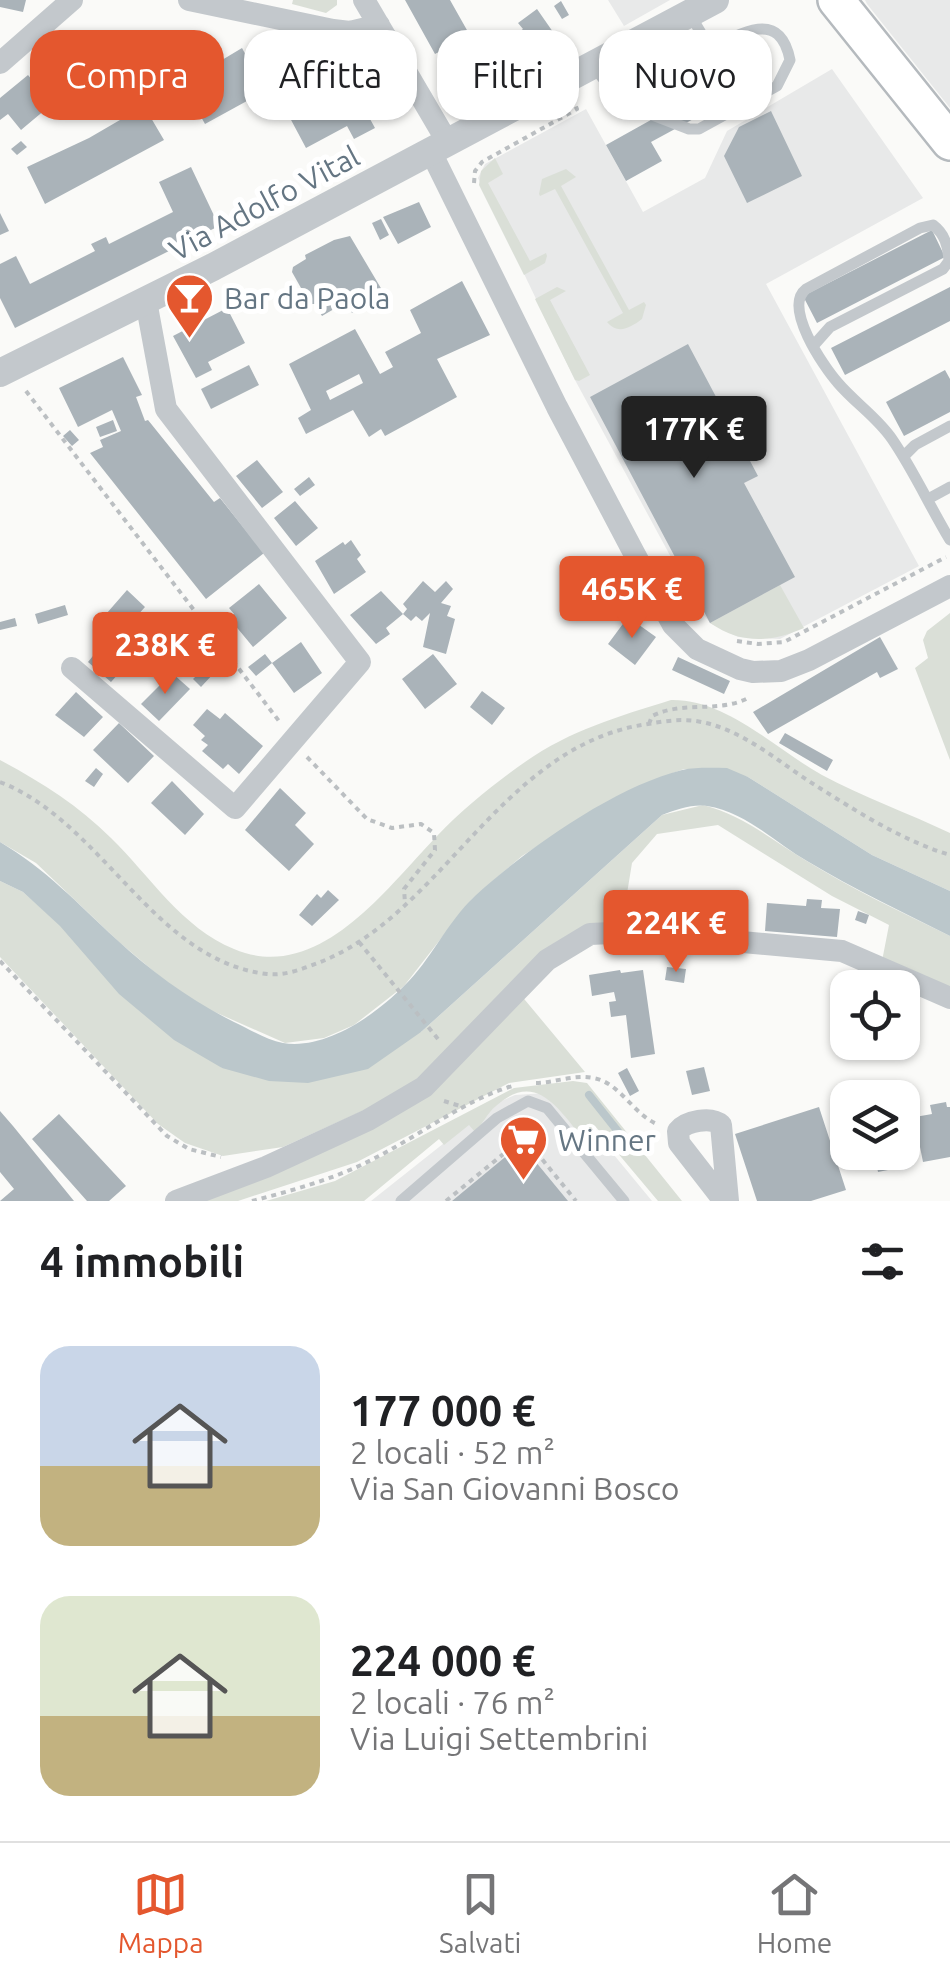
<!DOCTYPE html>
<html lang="it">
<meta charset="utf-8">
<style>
:root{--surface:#fff;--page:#f6f6f6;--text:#202124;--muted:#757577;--line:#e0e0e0;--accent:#e4572e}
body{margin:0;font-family:Ubuntu,sans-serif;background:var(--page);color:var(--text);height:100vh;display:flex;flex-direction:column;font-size:38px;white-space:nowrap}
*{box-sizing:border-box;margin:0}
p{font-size:32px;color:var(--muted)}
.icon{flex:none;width:55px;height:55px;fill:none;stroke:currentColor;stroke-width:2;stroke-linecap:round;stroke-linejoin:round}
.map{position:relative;height:1201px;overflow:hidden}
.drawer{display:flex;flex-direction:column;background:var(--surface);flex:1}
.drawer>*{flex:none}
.guide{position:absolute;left:30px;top:30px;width:890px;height:90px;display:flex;gap:20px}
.buttons{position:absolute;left:830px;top:970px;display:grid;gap:20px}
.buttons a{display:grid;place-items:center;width:90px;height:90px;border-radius:20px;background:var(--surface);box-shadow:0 2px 8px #0004;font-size:50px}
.price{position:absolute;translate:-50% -85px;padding:0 22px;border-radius:10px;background:var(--accent);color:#fff;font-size:32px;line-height:65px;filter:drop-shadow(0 2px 5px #0008)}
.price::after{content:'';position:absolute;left:50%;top:60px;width:30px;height:22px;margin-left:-15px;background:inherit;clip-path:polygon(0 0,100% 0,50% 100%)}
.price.current{background:#222;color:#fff}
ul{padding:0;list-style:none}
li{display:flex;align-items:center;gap:30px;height:250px;padding:0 40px}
li span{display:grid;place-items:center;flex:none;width:280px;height:200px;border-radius:30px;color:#555}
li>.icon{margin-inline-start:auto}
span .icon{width:120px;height:120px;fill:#fffc;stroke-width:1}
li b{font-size:42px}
h2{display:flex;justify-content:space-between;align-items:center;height:120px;padding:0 40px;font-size:42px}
.pill{padding:0 35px;border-radius:30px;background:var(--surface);box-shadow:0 2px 8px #0004;font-size:35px;line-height:90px}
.pill.current{background:var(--accent);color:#fff}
.tab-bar{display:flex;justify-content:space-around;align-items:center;height:140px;border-top:2px solid var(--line);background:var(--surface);font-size:28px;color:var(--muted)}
.tab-bar a{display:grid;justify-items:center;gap:5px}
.tab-bar .current{color:var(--accent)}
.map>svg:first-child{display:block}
</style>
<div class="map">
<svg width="950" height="1201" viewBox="0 0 950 1201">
<rect width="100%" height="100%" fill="#fafaf8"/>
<path fill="#e8e9e9" d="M608,0H670L624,26Z
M865,0H950V108L867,4Z
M832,69L923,198L766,284L919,566L780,639L738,637L710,623L699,609L575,380L478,178L485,164L586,109L643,212L705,178L727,131Z
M562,1092L652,1201H371L492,1105L515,1095Z"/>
<path fill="#dadfd7" d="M293,0H337V5L326,13L292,4Z
M495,158L503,174L488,183L530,261L546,253L547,256L545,263L524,275L479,185L481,171Z
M566,169L576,177L561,186L629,310L644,302L646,305L642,319C630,328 618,335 607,322L623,313L555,189L540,196L539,194L542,179Z
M557,287L566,291L550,300L590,375L579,381L575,380L535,299Z
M780,585L804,628C770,643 741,644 710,623Z
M950,613V760L915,668L928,658L923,640L927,631Z
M671,700C727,699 775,749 822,775C863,797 908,813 950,833V891L872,855L748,777L684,769L651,781L594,810L522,856L471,900L404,986L354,1025L324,1038L285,1043L208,1009L170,985L119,942L36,863L0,842V760C41,782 78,805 111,838C150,876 182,928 234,949C319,985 387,887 438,835C464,808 494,784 525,762C571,730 617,717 671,700Z
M703,805C743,815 770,839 805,860C852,889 901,912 950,936V992L882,961L889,925L832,896L718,825L657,834L632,863L622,924H604L413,1088L283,1147L223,1156L185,1143L158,1124L0,957V881L23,892L222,1068L421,1032L662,815Z
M520,994L585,1072L509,1083L357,1162L238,1201H205L390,1117Z
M573,1081L587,1083L682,1201H658L595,1126L581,1136C557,1107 535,1071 496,1106C487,1113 483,1124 475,1132L469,1125L444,1145L439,1139L364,1201H266L335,1181L514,1088Z"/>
<path fill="#bbc7cb" d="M727,768L748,777L872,855L950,891V936C902,912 854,889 807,861C774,842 746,812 707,806C692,804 676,810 662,815L421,1032L368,1069L308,1083L269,1081L222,1068L174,1040L119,994L60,926L23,892L0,881V842C46,869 77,903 116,939C152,972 190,1000 234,1022C249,1029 267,1040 283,1043C326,1050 375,1015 404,986C431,960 447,922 475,896C525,850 614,787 682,770C696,767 712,768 727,768Z"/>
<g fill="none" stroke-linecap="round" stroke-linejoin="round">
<path stroke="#bbc7cb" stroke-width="8" d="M589,1095L624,1139"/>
</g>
<path fill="#aab3b9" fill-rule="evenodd" d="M0,0H26L23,12L0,7Z
M405,0H450L472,39L456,48L454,44L435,54Z
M561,1L569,15L562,19L554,6Z
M537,9L553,32L536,44L541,53L528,62L511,38L523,29L518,23Z
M150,31L161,50L179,41L185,54L198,47L212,66L242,48L265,91L205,124L200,115L190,119L161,66L167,63L163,54L84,97L65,62L87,49L85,45L94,40L96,44L118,32L130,52L137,49L132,40Z
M678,54L710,110L651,142L662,161L626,181L606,145L658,116L637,77Z
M28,75L52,104L21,130L8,114L0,120V98Z
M348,79L375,128L354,139L347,126L306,148L290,118L306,109L304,103Z
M144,106L164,140L45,204L27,167L89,138Z
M771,111L802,176L747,203L724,156L739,127Z
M21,141L27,147L17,155L11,149Z
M191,167L219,226L15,328L0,298V264L16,256L30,284L95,251L91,244L106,237L109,244L173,212L159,182Z
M419,202L431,227L398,244L383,217Z
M0,213L9,231L0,235Z
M381,219L389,235L380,240L372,223Z
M932,230L945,257L817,323L803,296Z
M350,236L385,295L352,313L346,302L322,316L315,304H310L292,272L293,267L306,259L305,255L334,240Z
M462,281L490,335L437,359L457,397L385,436L381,429L369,437L353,410L306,434L298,418L311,410L289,364L355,329L380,374L393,367L385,352L421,333L410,310ZM359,374L363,383L330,400L326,391Z
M950,287V321L845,375L831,348Z
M227,308L245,343L208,362L212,370L196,378L173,336Z
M688,344L758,476L744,483L795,577L710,623L590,397Z
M123,357L142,395L136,397L145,421L148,420L214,502L220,498L264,553L206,599L90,453L103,447L100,440L121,431L112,410L78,427L59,388Z
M249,365L259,385L211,409L201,389Z
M945,370L950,379V412L904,436L886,402Z
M113,420L117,431L100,437L96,427Z
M70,430L79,440L72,446L63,436Z
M257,460L283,492L262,508L236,476Z
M309,477L315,485L300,496L294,489Z
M295,501L318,528L296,546L274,518Z
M351,540L361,555L357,559L366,572L334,594L315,561L343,542L345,545Z
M423,581L435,592L446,581L453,589L441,603L451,606L447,616L455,619L446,654L423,647L430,613L422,621L416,616L411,621L403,614L386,628L390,634L376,644L350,615L381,591L403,614L407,609L403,604Z
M259,584L287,618L253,647L229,618L234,614L229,608Z
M127,590L145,607L118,637L137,653L111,682L88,662L97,651L93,647L108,629L100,621Z
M65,605L68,615L38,624L35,614Z
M628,617L656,637L635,665L608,644Z
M15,618L17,626L0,630V622Z
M880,637L898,669L880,678L877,672L768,734L753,712Z
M301,642L322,673L294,693L272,663Z
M173,646L180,653L166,668L158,661Z
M265,654L272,663L256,676L248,667Z
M433,654L457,684L425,709L402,679Z
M678,657L730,681L724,694L672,670Z
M206,666L214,673L201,687L193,679Z
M172,673L190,689L159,721L141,704Z
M482,691L505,708L492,725L470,707Z
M76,692L103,717L84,737L55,715Z
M207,709L220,719L225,713L263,746L239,774L228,764L223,769L202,751L208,745L201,740L205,736L193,725Z
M119,723L154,756L128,783L93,750Z
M785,733L833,760L827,771L779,743Z
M96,768L103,774L94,787L85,781Z
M172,781L204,814L185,835L151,803Z
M280,788L306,813L295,825L314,844L289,871L245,830Z
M328,890L339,900L312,926L299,915L317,894L321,898Z
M686,898H705V907H686Z
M807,899L822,900L821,908L840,909L837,937L765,931L767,903L806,906Z
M858,911L869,915L866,924L855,920Z
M667,967L686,969L684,983L665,980Z
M620,970L621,973L643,970L655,1054L631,1058L626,1015L611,1017L609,1002L616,1001L614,992L592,996L589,975Z
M704,1067L710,1091L692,1095L686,1071Z
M627,1068L639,1091L630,1096L618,1073Z
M946,1102L947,1107H950V1157L923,1162L918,1137L908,1139L913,1165L878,1172L874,1152H902V1111L913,1109L915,1117L932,1114L930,1105Z
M819,1107L846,1190L811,1201H757L735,1134Z
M0,1111L13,1126L74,1201H0L14,1189L0,1172Z
M59,1114L126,1186L109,1201H87L32,1139Z
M521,1144L568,1201H452Z"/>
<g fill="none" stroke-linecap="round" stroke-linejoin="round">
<defs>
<path id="primary" d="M836,0L950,142"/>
</defs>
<use href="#primary" stroke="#b5babe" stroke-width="40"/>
<path stroke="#bbbfc2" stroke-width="4" stroke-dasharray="5 5" stroke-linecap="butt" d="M474,183L475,171L482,162L577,109L574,102
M26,391L279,721
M737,641L758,644L784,642L946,557
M649,724L652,716C684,700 720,714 750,697
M307,757L367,819L392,828L421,824L434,833L435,850L404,889L405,903
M0,782C103,822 154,961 267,974C285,976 302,969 318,963C440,916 498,754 636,726C655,723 676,718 696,721C742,728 778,762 815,785C856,811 903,841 950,855
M359,942L438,1039
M0,961L167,1136L189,1149L221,1157
M536,1083C554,1083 574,1074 593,1078C620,1082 633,1115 659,1125
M444,1101L463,1107
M252,1201C294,1190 338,1178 377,1157C422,1134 467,1098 516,1085
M446,1201L524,1137L576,1201"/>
<path stroke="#c3c8cc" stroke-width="11" d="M593,66L626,107L649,98
M690,75L712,59L711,50L691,16
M632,107L689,129H699L777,86L790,60C780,9 741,32 711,50
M814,345L830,327L943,269L949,261C948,246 945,234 933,225L920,228L806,289C783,307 823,366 838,383C855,403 877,417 892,439C914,471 930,507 950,540
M904,456L915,445L950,426
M928,499L950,487
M401,1201L497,1118L528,1101L547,1108L624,1201"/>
<path stroke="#c3c8cc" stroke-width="22" d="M189,0L333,30L350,32L379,25
M364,0L448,143
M0,63L72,0
M431,152L557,407L634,553L673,625L697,649L740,669L753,672L781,671L809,660L950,586
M72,668L235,808L360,662L166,409L146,301
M176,1201L266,1167L368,1120L424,1087L547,960L590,934L632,932L842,951L950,998
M724,1201L679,1143L678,1131C686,1121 711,1116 721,1125L728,1201"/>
<path stroke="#c3c8cc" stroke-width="28" d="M0,373L213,267L715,0"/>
<use href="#primary" stroke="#fff" stroke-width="35"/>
</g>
<defs>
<symbol id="bar-pin" viewBox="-11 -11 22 30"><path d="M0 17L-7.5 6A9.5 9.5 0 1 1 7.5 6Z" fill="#e4572e" stroke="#fff"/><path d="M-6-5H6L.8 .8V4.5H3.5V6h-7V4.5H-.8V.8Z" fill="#fff"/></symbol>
<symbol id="supermarket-pin" viewBox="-11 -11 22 30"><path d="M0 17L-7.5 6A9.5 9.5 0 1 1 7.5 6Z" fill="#e4572e" stroke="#fff"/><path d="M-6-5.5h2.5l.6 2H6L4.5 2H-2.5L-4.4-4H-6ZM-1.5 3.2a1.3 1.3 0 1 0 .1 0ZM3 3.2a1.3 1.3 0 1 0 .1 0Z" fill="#fff"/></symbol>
</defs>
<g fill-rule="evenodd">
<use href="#bar-pin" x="162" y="270" width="55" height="75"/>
<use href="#supermarket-pin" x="496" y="1112" width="55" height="75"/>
</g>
<g text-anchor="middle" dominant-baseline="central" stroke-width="10" stroke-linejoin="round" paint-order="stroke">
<g font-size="30" fill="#657683" stroke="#fff">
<text transform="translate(264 203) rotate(-28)">Via Adolfo Vital</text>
</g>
<g font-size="30" fill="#657683" stroke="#fff" text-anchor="start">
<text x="224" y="298">Bar da Paola</text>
<text x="558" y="1140">Winner</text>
</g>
</g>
</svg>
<div class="buttons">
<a><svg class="icon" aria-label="locate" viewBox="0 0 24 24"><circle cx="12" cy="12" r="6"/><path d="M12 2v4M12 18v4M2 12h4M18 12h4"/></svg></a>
<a><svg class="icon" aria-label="layers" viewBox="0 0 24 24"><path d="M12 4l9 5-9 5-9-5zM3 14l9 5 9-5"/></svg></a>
</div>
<b class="price current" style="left:694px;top:481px">177K €</b>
<b class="price" style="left:632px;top:641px">465K €</b>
<b class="price" style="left:165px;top:697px">238K €</b>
<b class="price" style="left:676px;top:975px">224K €</b>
<div class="guide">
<a class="pill current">Compra</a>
<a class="pill">Affitta</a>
<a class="pill">Filtri</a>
<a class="pill">Nuovo</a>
</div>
</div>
<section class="drawer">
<h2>4 immobili<svg class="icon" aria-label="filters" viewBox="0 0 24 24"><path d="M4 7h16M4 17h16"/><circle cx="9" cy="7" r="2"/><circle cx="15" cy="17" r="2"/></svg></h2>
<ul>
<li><span style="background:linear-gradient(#c9d6e8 60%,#c2b280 0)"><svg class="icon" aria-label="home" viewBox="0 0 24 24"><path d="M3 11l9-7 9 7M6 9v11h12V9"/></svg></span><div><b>177 000 €</b><p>2 locali · 52 m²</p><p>Via San Giovanni Bosco</p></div></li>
<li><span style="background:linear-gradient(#dfe7d0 60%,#c2b280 0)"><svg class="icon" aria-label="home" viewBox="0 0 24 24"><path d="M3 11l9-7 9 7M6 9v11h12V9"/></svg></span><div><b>224 000 €</b><p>2 locali · 76 m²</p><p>Via Luigi Settembrini</p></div></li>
</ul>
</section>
<nav class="tab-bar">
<a class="current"><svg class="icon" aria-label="map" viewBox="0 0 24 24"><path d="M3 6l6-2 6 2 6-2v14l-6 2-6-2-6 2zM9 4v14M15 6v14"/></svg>Mappa</a>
<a><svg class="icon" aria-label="saved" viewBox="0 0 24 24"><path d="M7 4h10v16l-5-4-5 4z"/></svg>Salvati</a>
<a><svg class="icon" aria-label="home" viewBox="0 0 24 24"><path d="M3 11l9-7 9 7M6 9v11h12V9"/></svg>Home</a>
</nav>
